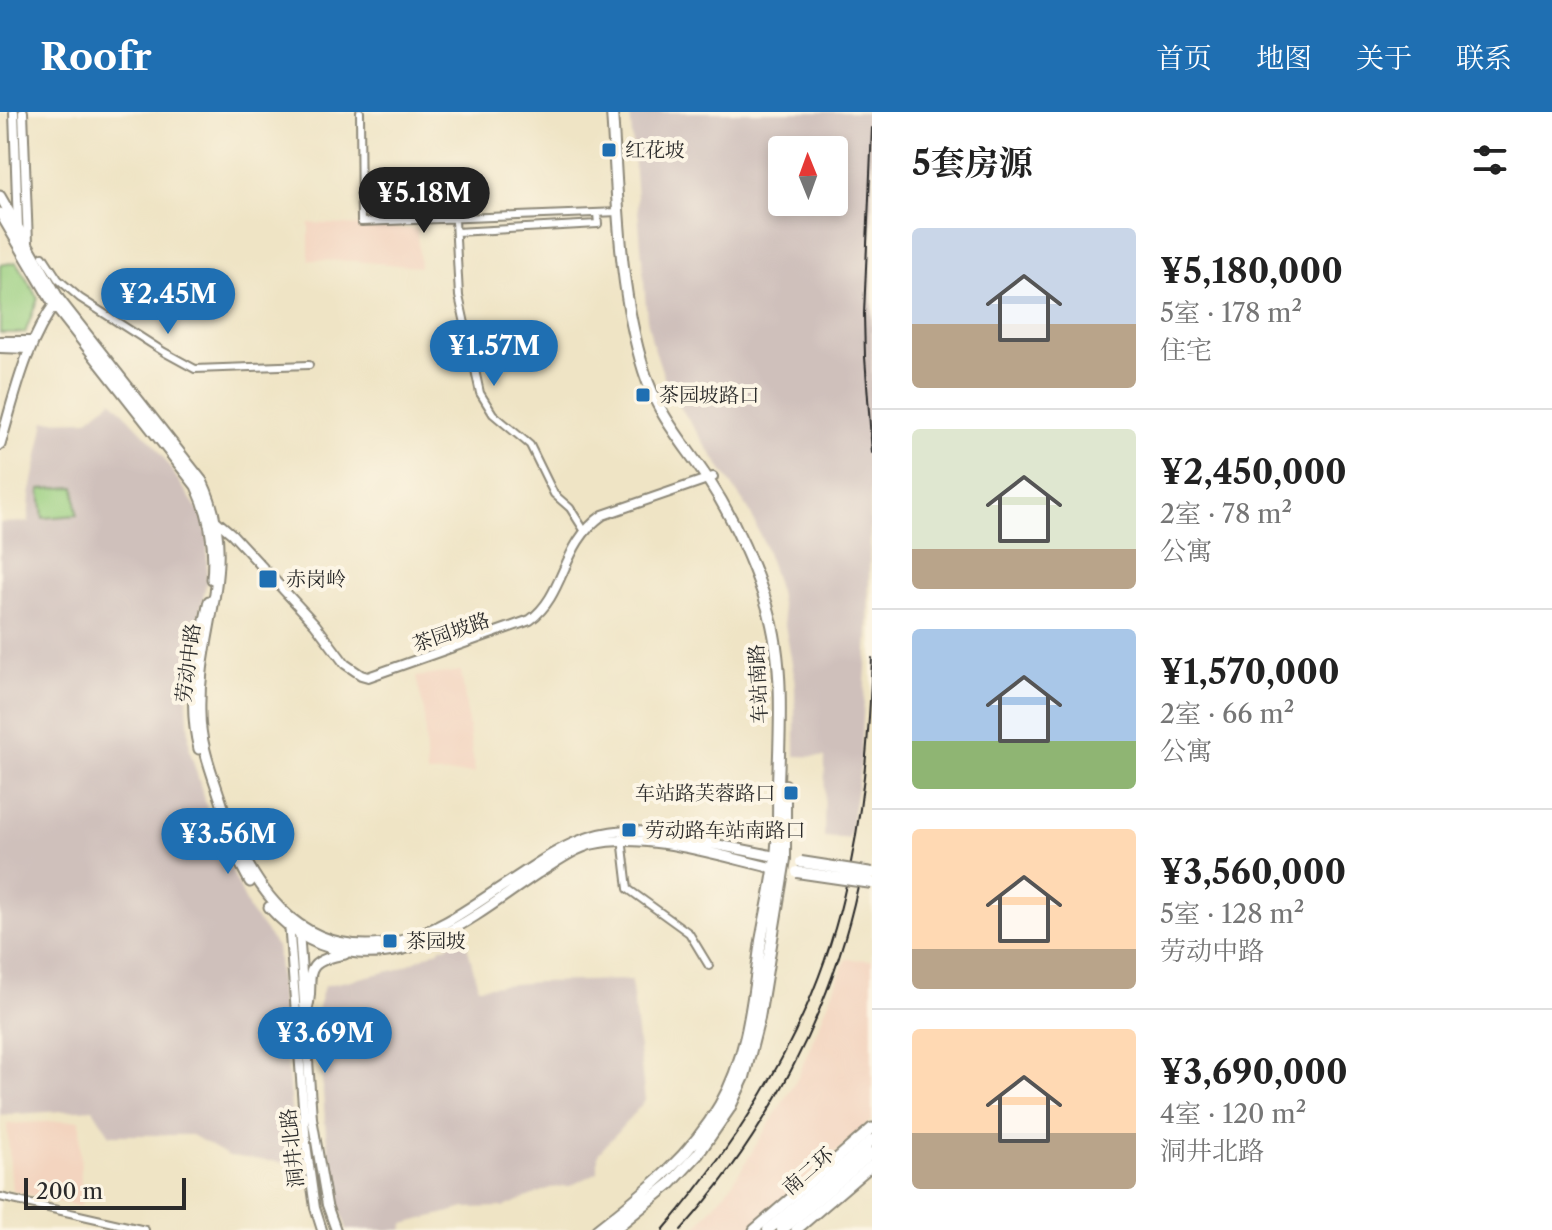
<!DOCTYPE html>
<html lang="zh">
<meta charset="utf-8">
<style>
:root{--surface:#fff;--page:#f6f6f6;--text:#222;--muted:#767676;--line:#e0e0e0;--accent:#1f6fb2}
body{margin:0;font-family:"Libre Caslon Text","Noto Serif SC",serif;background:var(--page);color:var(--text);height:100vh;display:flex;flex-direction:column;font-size:30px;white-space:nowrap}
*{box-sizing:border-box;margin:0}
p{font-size:26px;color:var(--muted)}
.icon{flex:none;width:44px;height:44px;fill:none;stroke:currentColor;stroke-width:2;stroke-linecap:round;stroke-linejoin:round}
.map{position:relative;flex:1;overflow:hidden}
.sheet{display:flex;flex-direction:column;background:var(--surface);width:680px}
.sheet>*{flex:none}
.needle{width:52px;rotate:359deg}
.fabs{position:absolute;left:768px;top:24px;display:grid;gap:16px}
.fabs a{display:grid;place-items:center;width:80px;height:80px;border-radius:8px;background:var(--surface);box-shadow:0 4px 12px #0003;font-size:40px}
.scale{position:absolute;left:24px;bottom:20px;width:162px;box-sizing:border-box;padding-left:8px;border:4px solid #2b2b2b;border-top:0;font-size:22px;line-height:28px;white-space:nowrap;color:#2b2b2b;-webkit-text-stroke:6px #fcf5e5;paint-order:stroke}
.price{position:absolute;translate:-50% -68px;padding:0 18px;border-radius:28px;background:var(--accent);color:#fff;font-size:26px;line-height:52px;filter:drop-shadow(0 2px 4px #0008)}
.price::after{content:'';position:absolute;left:50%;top:48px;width:24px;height:18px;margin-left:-12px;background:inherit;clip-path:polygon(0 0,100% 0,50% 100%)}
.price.current{background:#222;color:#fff}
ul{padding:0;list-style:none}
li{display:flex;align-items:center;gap:24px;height:200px;padding:0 40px}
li+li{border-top:2px solid var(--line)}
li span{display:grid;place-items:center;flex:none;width:224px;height:160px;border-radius:8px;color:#555}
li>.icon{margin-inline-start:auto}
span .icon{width:96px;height:96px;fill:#fffc;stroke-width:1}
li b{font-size:34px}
h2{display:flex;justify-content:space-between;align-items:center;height:96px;padding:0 40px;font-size:34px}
header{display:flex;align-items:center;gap:48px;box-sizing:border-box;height:112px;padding:0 40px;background:var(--accent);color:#fff}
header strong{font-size:38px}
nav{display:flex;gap:44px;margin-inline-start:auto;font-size:28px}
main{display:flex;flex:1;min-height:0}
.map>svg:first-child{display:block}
</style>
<header>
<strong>Roofr</strong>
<nav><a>首页</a><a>地图</a><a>关于</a><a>联系</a></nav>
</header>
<main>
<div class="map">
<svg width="872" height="1118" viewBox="0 0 872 1118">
<rect width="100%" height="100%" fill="#fcf5e5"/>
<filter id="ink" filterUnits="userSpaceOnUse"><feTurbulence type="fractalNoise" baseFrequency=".0125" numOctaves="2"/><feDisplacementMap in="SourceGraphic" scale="16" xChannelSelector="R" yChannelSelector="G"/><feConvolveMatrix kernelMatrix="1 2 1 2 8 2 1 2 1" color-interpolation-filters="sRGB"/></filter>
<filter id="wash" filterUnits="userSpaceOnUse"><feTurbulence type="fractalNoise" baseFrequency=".006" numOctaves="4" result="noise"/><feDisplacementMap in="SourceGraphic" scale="32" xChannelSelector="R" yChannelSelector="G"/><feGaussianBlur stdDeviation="1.8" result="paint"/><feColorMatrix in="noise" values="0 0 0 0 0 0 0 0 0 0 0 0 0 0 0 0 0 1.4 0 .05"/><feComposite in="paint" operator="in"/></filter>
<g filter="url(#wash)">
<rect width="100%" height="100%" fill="#efe4c5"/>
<path fill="#f3d4bf" d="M309,111L417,117L420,155L355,149L309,148Z
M461,559L475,661L427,662L424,599L416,565Z
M846,847L872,848V1008L748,1118H694L732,1072L797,967Z
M80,1008L81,1095L12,1079L7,1012Z"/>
<path fill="#cfc0bb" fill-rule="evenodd" d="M630,0H872V304L868,522L860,657L849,727L824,725L825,645L795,644V568L779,480L766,437L750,400L668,277L652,229L647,207ZM834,38V90H782V38Z
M112,288L155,333L202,404L208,427L206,472L189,553L187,592L190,639L214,719L250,799L277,835L296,1052L229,1044L192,1023H110L93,997L0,1003V411L28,410L30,384L45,309L87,308Z
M465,825L478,875L538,870L631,868L645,989L598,1042V1060L570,1074L550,1076L504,1095L465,1096L404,1112L402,1118H347L335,1081L326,1022L317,898L324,874L399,857Z"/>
<path fill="#9acf80" stroke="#627d56" stroke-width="2" d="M16,150L38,186L25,221H0V153Z
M75,375L77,403L43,406L40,377Z"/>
</g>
<g filter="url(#ink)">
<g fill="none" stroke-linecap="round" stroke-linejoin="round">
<defs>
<path id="minor" d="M360,0L361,110L619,100
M455,108L459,184L480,281L493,302L530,333L554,382L570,396L584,418
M456,120L598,112L597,101
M43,144L58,167L80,186L164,240L195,257L309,253
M622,726L628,777L689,821L709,854
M0,1085L145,1118"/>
<path id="tertiary" d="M14,0L18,115
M23,0L28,131
M0,229H32
M0,236L29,237
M213,406L232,422L315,512L345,552L361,563L368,565L530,508C566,482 561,432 603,403L713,365
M289,810L306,1032L315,1096L322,1118
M299,818L312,1006L327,1093L336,1118"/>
<path id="secondary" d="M0,84L59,187L202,369C241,450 197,518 200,601C200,630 210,656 219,683C246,768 296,853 400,829C440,819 473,793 506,772C530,757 553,739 579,729C592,724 607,720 621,719C645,718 669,724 693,728C722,734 752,739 782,746
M0,101L54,193L196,374C210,403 215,435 212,467
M0,333C15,283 25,232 57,189
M199,637C186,587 199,538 209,489
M227,727L250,770
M269,795C294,823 320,838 358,841C429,846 482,798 538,761C555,751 573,737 592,732C647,719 723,745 778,757
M305,903C319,870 292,851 345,842
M754,1118L872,1016
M796,1118L872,1053"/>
<path id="primary" d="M597,1118C644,1081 690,1046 720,993C749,943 753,884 761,829C766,801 773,772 776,744C779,720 778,695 778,671C780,609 785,544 764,484C750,444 732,404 709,369C684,331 658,304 644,259C618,176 618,86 612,0
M613,1118L671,1071L698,1042L729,997L744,965L759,906L785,747V673"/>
<path id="trunk" d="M768,1118L872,1028
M782,1118L872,1041"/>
</defs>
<use href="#minor" stroke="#8d8878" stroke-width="10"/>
<use href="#tertiary" stroke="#8d8878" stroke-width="12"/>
<use href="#secondary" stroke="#8d8878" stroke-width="13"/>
<use href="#primary" stroke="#8d8878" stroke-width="14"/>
<use href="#trunk" stroke="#8d8878" stroke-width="14"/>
<use href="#minor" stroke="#fff" stroke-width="6"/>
<use href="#tertiary" stroke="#fff" stroke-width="8"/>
<use href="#secondary" stroke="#fff" stroke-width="9"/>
<use href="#primary" stroke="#fff" stroke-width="10"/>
<use href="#trunk" stroke="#fff" stroke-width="10"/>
<path stroke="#2b2b2b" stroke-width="2" d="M872,16L864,202L865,245L872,341
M663,1118C746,1021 815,907 844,782C863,704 869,625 872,546
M681,1118C767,1022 831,900 858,774"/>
<defs>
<path id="primary-bridge" d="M801,750L872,761
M797,760L872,771"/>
</defs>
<use href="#primary-bridge" stroke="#8d8878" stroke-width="14" stroke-linecap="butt"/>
<use href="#primary-bridge" stroke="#fff" stroke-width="10"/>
</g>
</g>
<g fill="#1f6fb2" stroke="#fcf5e5" stroke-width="3">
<rect x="601" y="30" width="16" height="16" rx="4"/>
<rect x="635" y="275" width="16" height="16" rx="4"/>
<rect x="258" y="457" width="20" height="20" rx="4"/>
<rect x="783" y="673" width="16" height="16" rx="4"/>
<rect x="621" y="710" width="16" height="16" rx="4"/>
<rect x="382" y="821" width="16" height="16" rx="4"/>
</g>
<g text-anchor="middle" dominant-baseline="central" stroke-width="8" stroke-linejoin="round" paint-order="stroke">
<g font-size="20" fill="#2b2b2b" stroke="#fcf5e5" text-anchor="start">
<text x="625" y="38">红花坡</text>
<text x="659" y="283">茶园坡路口</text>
<text x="286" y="467">赤岗岭</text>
<text x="775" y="681" text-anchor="end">车站路芙蓉路口</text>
<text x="645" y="718">劳动路车站南路口</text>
<text x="406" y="829">茶园坡</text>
</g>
<g font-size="20" fill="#2b2b2b" stroke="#fcf5e5">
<text transform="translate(451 520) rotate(-19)">茶园坡路</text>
<text transform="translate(188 551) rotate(-83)">劳动中路</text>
<text transform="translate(758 572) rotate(-93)">车站南路</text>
<text transform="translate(292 1036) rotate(-96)">洞井北路</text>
<text transform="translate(808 1059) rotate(-41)">南二环</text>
</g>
</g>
</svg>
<div class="fabs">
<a><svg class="needle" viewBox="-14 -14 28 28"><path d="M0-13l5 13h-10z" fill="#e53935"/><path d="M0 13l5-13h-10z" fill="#767676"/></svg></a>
</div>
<div class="scale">200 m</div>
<b class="price current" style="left:424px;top:123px">¥5.18M</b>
<b class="price" style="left:168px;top:224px">¥2.45M</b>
<b class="price" style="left:494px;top:276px">¥1.57M</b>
<b class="price" style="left:228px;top:764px">¥3.56M</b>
<b class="price" style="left:325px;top:963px">¥3.69M</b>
</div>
<section class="sheet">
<h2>5套房源<svg class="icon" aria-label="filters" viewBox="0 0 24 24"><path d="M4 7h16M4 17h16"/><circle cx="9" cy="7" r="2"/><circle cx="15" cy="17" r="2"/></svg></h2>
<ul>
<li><span style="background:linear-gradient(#c9d6e8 60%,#b9a48a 0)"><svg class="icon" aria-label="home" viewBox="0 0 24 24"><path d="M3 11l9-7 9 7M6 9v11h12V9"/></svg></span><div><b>¥5,180,000</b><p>5室 · 178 m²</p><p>住宅</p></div></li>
<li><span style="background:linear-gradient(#dfe7d0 75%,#b9a48a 0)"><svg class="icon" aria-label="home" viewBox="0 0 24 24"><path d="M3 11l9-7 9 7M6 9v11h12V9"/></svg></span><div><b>¥2,450,000</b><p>2室 · 78 m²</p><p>公寓</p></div></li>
<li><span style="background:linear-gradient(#a9c7e8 70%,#8fb573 0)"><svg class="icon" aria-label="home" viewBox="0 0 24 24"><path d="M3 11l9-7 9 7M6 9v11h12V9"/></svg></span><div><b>¥1,570,000</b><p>2室 · 66 m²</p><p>公寓</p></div></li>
<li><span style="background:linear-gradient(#ffd9b3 75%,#b9a48a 0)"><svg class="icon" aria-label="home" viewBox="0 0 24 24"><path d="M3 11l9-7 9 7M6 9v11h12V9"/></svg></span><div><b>¥3,560,000</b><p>5室 · 128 m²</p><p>劳动中路</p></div></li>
<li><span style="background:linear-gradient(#ffd9b3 65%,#b9a48a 0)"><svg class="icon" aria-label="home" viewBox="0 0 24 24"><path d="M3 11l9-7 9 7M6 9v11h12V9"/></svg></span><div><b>¥3,690,000</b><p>4室 · 120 m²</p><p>洞井北路</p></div></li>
</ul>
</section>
</main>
